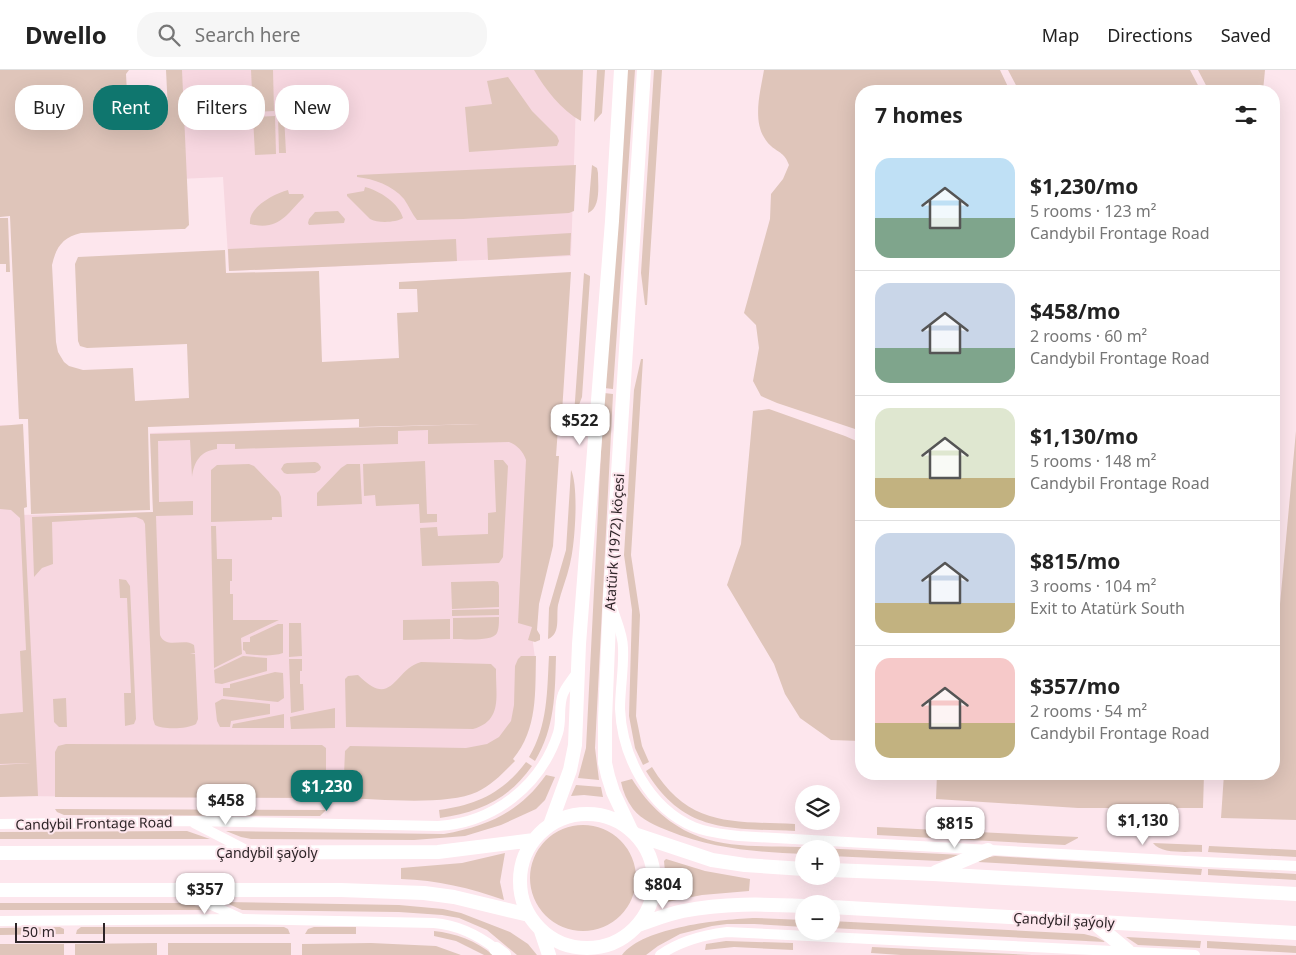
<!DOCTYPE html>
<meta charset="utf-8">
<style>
:root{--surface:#fff;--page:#f6f6f6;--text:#222;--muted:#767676;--line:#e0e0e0;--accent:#0f766e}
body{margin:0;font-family:"Noto Sans",sans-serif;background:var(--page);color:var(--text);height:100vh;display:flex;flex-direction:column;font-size:19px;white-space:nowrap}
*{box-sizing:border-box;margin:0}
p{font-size:16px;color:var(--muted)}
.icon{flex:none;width:28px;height:28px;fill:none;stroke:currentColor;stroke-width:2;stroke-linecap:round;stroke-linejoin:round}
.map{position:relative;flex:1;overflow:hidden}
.details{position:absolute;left:855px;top:15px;width:425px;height:695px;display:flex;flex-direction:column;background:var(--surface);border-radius:20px;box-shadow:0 5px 20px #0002}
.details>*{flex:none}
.top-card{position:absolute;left:15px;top:15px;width:475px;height:45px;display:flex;gap:10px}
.buttons{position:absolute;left:795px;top:715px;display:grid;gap:10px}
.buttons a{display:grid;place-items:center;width:45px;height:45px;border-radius:50%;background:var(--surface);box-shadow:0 5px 20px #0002;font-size:25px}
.scale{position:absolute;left:15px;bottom:12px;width:90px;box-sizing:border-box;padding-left:5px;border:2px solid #2e2528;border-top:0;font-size:14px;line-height:18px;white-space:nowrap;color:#2e2528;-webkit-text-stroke:4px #fde6ed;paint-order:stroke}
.price{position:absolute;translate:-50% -42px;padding:0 11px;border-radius:10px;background:#fff;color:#222;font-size:16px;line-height:32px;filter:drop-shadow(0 1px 2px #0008)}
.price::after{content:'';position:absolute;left:50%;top:30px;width:15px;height:11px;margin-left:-8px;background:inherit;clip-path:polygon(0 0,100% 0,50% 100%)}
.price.current{background:var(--accent);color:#fff}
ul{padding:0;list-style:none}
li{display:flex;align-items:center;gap:15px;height:125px;padding:0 20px}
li+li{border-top:1px solid var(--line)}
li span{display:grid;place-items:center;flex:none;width:140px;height:100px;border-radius:15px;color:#555}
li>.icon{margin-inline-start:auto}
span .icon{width:60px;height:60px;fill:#fffc;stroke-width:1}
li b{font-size:21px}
h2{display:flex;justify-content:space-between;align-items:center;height:60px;padding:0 20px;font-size:21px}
.tag{padding:0 18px;border-radius:20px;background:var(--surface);box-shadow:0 5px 20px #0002;font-size:18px;line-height:45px}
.tag.current{background:var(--accent);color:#fff}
header{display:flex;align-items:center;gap:30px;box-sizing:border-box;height:70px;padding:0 25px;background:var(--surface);border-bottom:1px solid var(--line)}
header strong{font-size:24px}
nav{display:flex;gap:28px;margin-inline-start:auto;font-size:18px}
.search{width:350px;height:45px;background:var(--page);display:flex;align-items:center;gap:12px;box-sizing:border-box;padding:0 18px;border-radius:20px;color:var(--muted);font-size:19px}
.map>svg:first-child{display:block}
</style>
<header>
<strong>Dwello</strong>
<div class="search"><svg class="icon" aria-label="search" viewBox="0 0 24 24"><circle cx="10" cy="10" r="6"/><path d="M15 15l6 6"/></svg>Search here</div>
<nav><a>Map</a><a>Directions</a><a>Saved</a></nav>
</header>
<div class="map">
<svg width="1296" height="885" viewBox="0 0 1296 885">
<rect width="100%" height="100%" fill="#fde6ed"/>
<path fill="#f7d7e0" d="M174,0H577L571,186L229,201L223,107L179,109Z
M544,353L534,537L533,573L535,588L527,665L344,728L0,726V355H15L20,445L153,442L150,363Z"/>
<path fill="#dfc5ba" d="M0,0H129L126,4L128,42L130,48L134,51L160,50L165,46L168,41L166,0H182L189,155L185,159H181L81,163C63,167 56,177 52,195L56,272L58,282L64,292L69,296L83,300L133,298L135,331L189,328L187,274L87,278L80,276L78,271L75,194L78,187L225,180L226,203L319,201L322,292L399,288L397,243L418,242L417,219H399V212L571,202L561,358H558L556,386H559L553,476L539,534L537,560L540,565V570L535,572L528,570L532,557L518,553L526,390C523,381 517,375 509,372L428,374V360L398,361V374L235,379V374H217V379C200,381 194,392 192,407L190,370L158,371L159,432L193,431V445L156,446L160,565C166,580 184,567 194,575L195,583L190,584H195L198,649L196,654C188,659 163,660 155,655L153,649L145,454L143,450L136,447L52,452L53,494L42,498L34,507L32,447L153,442L150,364L480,354L359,357V349L148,357L150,440L31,444L28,349H19L10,146L0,147Z
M251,0H273L274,41L253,42Z
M534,0H583L581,51C561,40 545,19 534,0Z
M597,0H605L602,43L594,52Z
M626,0H635L613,319L604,318Z
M654,0H662L647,235H645L641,203Z
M764,0H1000L1010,21H861V361L777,333L761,326L753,311L759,278L756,255L744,243L770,149L771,124L783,109L789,95C784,82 780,84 771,76C750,57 760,24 764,0Z
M1008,0H1190L1201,21H1019Z
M1198,0H1265L1263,21H1209Z
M508,7L532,41L557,66L559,71L557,76L469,82L465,37L492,34L487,11Z
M284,45L286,83H279L278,46Z
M275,46L276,84L255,85L253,47Z
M576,95L574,141L569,143L463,149L417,150C412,144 409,136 404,129C392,115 374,109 357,107V105Z
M592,95L597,98L598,103C598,115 601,138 588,143Z
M365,117C380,121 399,133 403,148C395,153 377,153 370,149L347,126V124L364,121Z
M288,120L289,124H303L304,127C286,145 279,161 250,154C248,137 274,124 288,120Z
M338,141L345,149L344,153L309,155L308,153L309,149L315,142Z
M0,148H8L10,202H6V194H0Z
M571,163L570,185L488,190L487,168Z
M456,169L457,191L229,201L228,179Z
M584,203L590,206V208L582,327L575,345H574Z
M641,289H643L631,485L640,545L636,646L642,676L649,692L643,695L635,678L629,646L632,540L624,485L634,320Z
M604,323L613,324L595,678L599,710L578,708L586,678Z
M769,339L845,366L861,373V671L831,670L800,648L785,624L774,594L727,515L741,474L753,341Z
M23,354L27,437L24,438L38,726L0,727V695L31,693L0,694V644L23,642L20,581L26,580L20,448L11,440L0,439V356Z
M1296,361V750L1221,748L1224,704H1274V599Z
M494,390H503L508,396L503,487L499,493L422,496L420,458L437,457L438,466L488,464V443L496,442Z
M425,391L427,444H437V452L420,453L419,434L376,436L375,425L364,426L363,394Z
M315,392L318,393L321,397L320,400L315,403L287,404L284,403L281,399L284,394L287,393Z
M249,394L254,396L279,422L281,427L282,447H272V450L211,452V400L217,395Z
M347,394H360L362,434L317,436V423L341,398Z
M571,400C579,416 575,475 570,494C567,508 561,521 558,535C556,547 561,564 548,569L549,538L566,480Z
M211,456H216L217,489H232V511H230V524H233V550H279L241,568L242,584L214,598Z
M119,509L126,510L130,516L136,649L134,654L125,656L124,623H131L127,528H120Z
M494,511L498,512L499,516V537L452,539L451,512Z
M499,539V545L452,546V540Z
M499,547C499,552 499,559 497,563C493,572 462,569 453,569V548Z
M450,549V569L403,570V550Z
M289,553H301L302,586L289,587Z
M278,554H283V583C271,587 258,585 246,584L245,581L243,580V572H250V567Z
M243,586L267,588V601L222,614L215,613L214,600Z
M521,586H536C535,622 538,659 513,689L515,691C503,703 492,715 477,722C447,736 378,729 343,728L345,681L350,676L466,678L487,674L499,667L511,651L514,635L515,596L518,589Z
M549,586H556C555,623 555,658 535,691L529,687C548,655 547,621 549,586Z
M289,589H302V601H300V614H303L304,640L291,643Z
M421,592L491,594L496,599V603C496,627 502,651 473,659L346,657L345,609L348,606L358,605C393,640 393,600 421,592Z
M275,602L283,603L284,628L278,632L223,626V618H230V614Z
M66,628L67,657H59L54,652L53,629Z
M222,629L270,634V644L231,651L230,657H220L217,651L215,633Z
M335,638V658L291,659L290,647Z
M284,644V658H232L233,654Z
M66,674L322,675L326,678V728L55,727V682L58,676Z
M526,692L532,696C508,730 479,742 440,748L439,740C476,735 503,723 526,692Z
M652,697C689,758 733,751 795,754V761C730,758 684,764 646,701Z
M937,704H1204L1203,738H1078L936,729Z
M546,705L555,707L545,730L536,739L501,755L465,766L414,770L251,769L241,767L226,761L444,764C488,756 520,742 546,705Z
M632,709C649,736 670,756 700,767C731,778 767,776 799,777C854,780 909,782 963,785L939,791L831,786V779H804V784C757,782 713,779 669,761C656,756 642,750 633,739C627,731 623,722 621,712Z
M576,715L601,717L603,727L584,725L571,726Z
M55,739L326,740L320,746L64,745L57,742Z
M530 808a53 53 0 1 1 106 0a53 53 0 1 1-106 0Z
M877,757L1078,767V768L1065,775L877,765Z
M187,761L210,769H0V762Z
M1153,773L1202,775V782C1188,781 1162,785 1153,773Z
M1209,776L1296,780V787L1208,782Z
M505,783L500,812L504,830C470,818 437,810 401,809V798L462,793Z
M995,786L1202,799L1201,805L978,792L984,788Z
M666,789L705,801L750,809L749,821L702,825L662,833L666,812L664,791Z
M1208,799L1296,804V810L1208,805Z
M224,832L399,835L443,839L461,843L510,862L528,874L537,885H517L487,860L459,848L442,845L399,842L242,840Z
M0,833H189L208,840H0Z
M756,848L804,850V857L754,854H727L712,856L680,864L658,876L646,885H622C643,857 722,849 756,848Z
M831,851L1084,864L1096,867L1106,872L831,858Z
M60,857L64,859V864L0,865V858Z
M81,857H284L288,859L290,864H76L77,860Z
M314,857H356V864H305L308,859Z
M434,861C455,863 477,871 493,885H484L456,871L434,866Z
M1126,867L1201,871L1200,878L1138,875Z
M726,871L793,873V880L734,877L705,880L706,874Z
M1207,871L1296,876V883L1207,878Z
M157,873V885H75V874Z
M168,873H291V885H168Z
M371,873L436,876L461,885H302V874Z
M0,874H64V885H0Z
M872,877L1032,885H901L871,883Z"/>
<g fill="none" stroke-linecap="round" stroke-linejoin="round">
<path stroke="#fff" stroke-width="10" d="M612,537C616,550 623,564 623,578C624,598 620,619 620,639C622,686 649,738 694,757C708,763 723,764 739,766L1205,792L1296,796
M194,753L250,782
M0,754L191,751L438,756C493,753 541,716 558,663C562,651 558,636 563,624C566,616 573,609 577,602
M183,822L240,848
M0,851L243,849L434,853C458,855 478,865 496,879
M660,885C680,871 703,865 727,862L1195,885"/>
<path stroke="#fff" stroke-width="14" d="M520 811a67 67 0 1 1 134 0a67 67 0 1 1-134 0Z
M550,755L570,700L575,675L579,574L612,151L621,0
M631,760L613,722L608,706L605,693V650L610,528L644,0
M637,765L712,790L745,795L804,799
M0,783L438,782L534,770
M831,800L933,804L1296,824
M936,802L988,780
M0,820H341L424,823L454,827L529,845
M831,837L1296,863
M1092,851L1128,881
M638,855C653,850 668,844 683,841C723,833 763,834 804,836
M541,861L549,885
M496,879L504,885"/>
</g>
<g text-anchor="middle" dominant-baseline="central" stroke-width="4" stroke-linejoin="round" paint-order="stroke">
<g font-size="14" fill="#2e2528" stroke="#fde6ed">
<text transform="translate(614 472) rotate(-86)">Atatürk (1972) köçesi</text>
<text transform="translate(94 753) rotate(-1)">Candybil Frontage Road</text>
<text x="267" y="782">Çandybil şaýoly</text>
<text transform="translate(1064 850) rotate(3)">Çandybil şaýoly</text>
</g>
</g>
</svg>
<div class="buttons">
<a><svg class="icon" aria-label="layers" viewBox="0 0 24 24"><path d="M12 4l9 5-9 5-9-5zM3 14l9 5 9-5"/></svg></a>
<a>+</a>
<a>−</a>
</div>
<div class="scale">50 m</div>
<b class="price" style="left:580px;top:376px">$522</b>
<b class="price current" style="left:327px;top:742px">$1,230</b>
<b class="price" style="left:226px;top:756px">$458</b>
<b class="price" style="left:1143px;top:776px">$1,130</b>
<b class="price" style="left:955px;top:779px">$815</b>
<b class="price" style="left:663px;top:840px">$804</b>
<b class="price" style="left:205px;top:845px">$357</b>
<div class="top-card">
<a class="tag">Buy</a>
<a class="tag current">Rent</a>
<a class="tag">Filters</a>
<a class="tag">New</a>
</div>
<section class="details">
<h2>7 homes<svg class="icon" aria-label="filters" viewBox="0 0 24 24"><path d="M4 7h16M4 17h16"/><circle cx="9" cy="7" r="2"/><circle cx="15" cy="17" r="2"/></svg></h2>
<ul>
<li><span style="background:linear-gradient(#bfe0f5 60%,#7fa58c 0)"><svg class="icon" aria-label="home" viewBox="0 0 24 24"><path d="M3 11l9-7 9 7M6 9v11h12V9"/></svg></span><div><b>$1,230/mo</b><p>5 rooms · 123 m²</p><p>Candybil Frontage Road</p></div></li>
<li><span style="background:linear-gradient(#c9d6e8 65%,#7fa58c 0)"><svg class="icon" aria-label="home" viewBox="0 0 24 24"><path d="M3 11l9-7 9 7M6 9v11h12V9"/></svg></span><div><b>$458/mo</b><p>2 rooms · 60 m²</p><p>Candybil Frontage Road</p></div></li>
<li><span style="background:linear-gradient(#dfe7d0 70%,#c2b280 0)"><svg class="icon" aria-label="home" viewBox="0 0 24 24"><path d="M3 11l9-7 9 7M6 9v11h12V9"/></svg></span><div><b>$1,130/mo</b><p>5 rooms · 148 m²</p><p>Candybil Frontage Road</p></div></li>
<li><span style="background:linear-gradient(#c9d6e8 70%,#c2b280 0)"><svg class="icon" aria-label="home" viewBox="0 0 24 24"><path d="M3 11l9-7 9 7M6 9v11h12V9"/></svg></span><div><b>$815/mo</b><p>3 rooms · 104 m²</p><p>Exit to Atatürk South</p></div></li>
<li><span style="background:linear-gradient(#f6c9c9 65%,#c2b280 0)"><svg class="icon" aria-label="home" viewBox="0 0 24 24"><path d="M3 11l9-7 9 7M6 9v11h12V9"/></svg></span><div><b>$357/mo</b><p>2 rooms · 54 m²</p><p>Candybil Frontage Road</p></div></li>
</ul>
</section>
</div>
